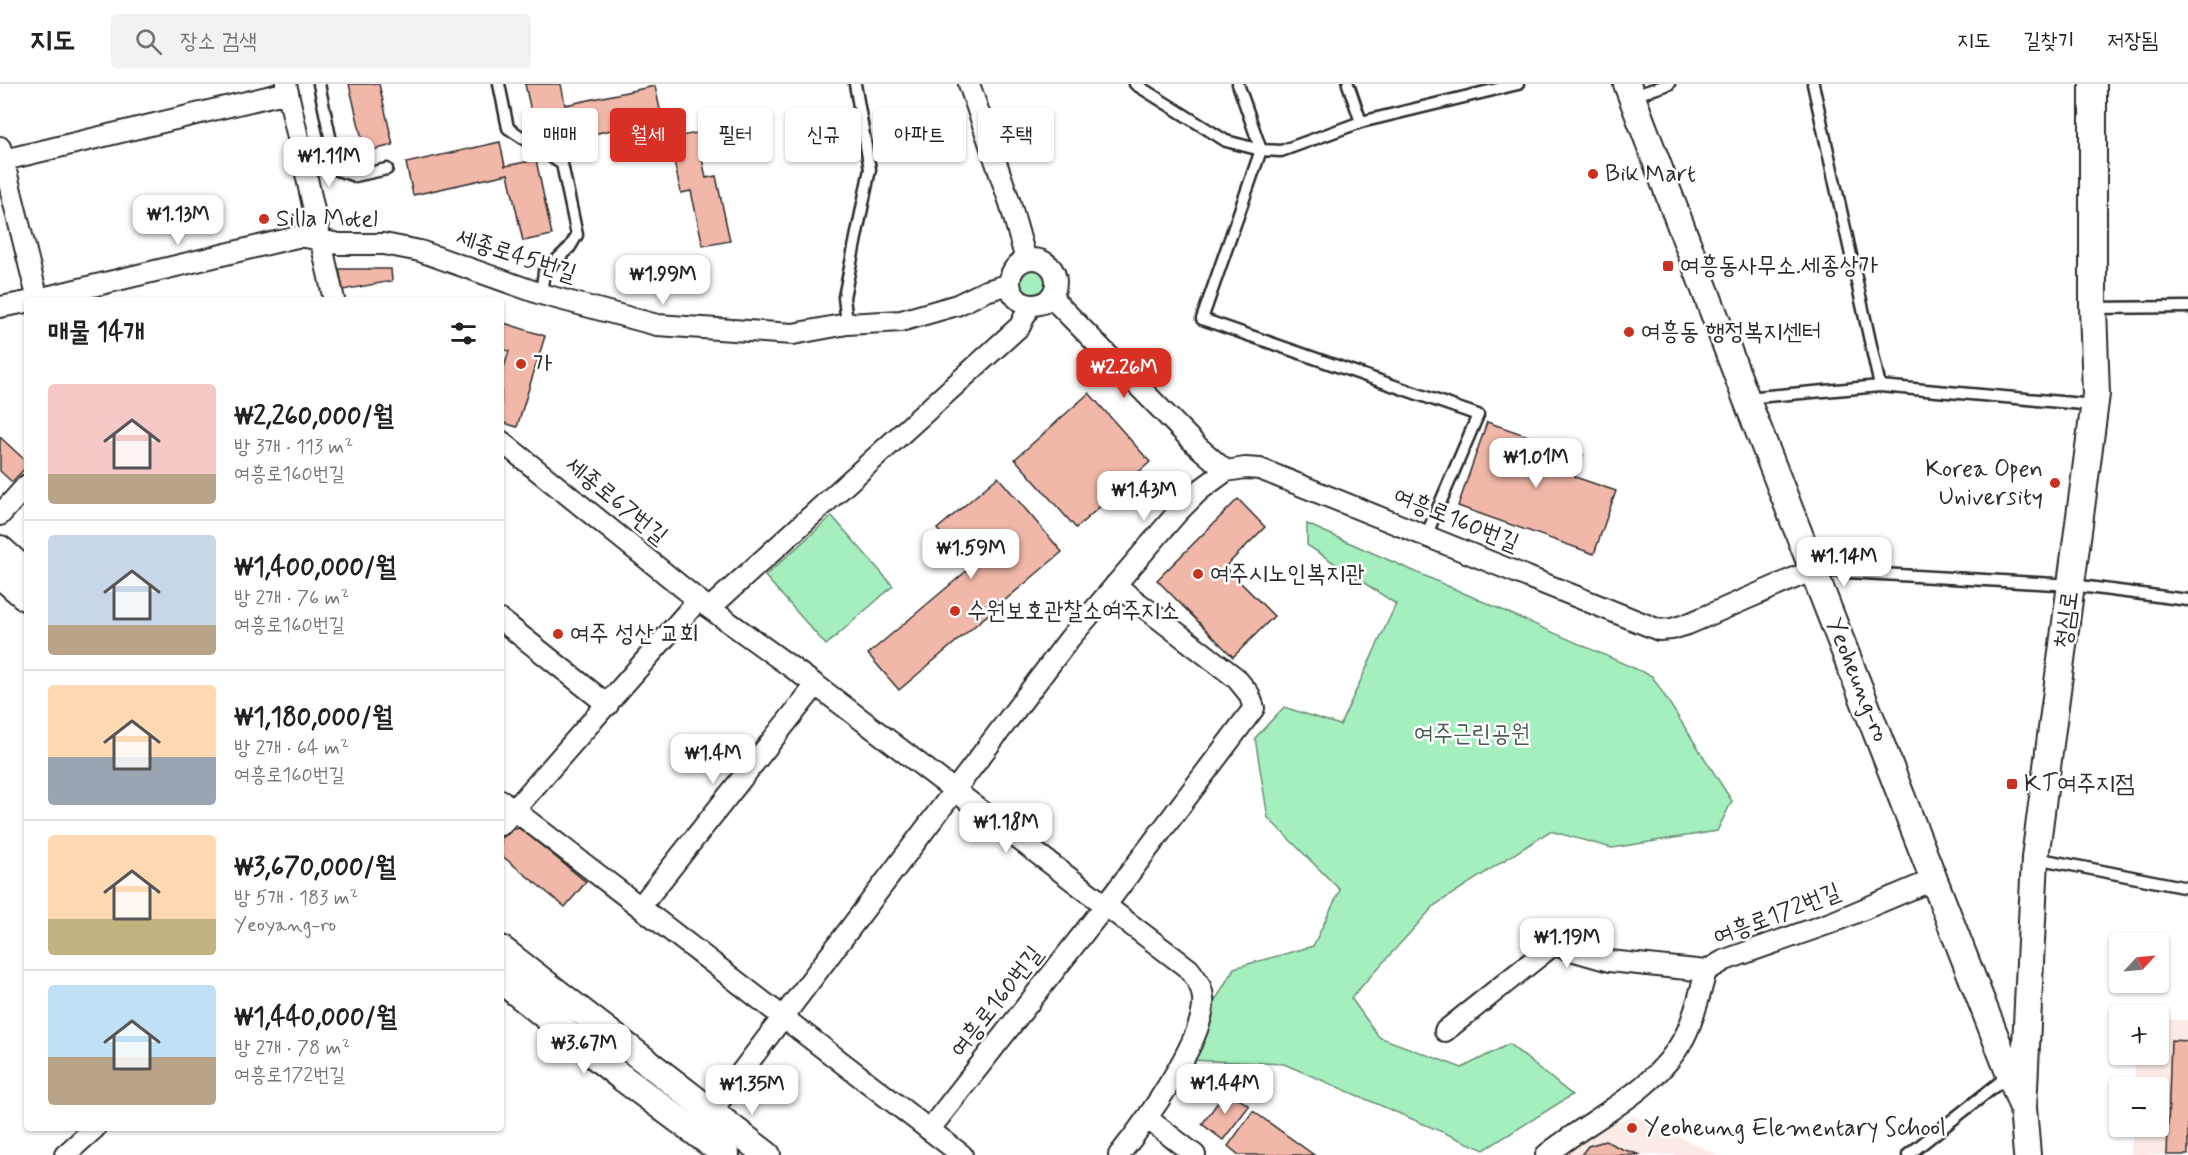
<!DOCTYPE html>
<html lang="ko">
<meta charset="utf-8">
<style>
:root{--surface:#fff;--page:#f2f2f2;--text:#202124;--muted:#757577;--line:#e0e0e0;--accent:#d93025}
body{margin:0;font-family:Mynerve,"Poor Story",sans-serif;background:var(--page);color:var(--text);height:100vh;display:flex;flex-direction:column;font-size:22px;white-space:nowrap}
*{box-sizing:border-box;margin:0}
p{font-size:20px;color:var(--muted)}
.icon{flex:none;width:33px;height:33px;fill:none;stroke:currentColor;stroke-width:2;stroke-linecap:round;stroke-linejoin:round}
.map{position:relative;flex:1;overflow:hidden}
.panel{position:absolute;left:24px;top:213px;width:480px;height:834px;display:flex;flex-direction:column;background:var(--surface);border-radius:6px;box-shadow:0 2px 4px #0004}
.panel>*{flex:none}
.top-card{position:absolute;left:522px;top:24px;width:570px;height:54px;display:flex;gap:12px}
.needle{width:39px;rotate:64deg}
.tools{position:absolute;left:2109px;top:849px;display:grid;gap:12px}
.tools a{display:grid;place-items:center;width:60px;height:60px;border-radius:6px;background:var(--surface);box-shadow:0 2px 4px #0004;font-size:30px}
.price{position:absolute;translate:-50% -51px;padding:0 14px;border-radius:12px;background:#fff;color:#222;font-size:20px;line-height:39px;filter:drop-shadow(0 2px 3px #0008)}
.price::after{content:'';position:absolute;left:50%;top:36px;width:18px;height:14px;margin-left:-9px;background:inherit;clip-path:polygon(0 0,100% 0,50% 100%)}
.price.on{background:var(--accent);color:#fff}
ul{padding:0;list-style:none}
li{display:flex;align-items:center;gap:18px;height:150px;padding:0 24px}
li+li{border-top:2px solid var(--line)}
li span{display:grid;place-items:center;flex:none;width:168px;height:120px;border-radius:6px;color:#555}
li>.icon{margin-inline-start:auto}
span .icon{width:72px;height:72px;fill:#fffc;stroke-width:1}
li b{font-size:26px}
h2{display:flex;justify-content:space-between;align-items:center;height:72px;padding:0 24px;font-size:26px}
.tag{padding:0 21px;border-radius:6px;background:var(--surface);box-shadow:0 2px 4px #0004;font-size:21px;line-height:54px}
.tag.on{background:var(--accent);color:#fff}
header{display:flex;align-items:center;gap:36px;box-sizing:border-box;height:84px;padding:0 30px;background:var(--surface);border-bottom:2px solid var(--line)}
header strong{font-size:28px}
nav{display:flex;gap:33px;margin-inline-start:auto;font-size:21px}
.search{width:420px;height:54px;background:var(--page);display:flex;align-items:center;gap:15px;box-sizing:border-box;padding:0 21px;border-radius:6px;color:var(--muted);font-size:22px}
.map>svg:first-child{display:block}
</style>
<header>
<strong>지도</strong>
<div class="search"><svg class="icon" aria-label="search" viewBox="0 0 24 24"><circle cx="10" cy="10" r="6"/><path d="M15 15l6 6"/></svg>장소 검색</div>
<nav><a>지도</a><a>길찾기</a><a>저장됨</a></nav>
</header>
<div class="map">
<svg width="2188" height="1071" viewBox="0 0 2188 1071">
<rect width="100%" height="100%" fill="#fff"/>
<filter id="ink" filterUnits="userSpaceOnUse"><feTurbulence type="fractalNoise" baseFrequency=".0167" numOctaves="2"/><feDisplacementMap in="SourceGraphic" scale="12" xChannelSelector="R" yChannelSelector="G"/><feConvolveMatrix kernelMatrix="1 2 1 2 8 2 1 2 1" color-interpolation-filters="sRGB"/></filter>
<g filter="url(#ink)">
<path fill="#fbeae5" d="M2159,934L2188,937V1071H2131L2133,1043L2158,1042V1004L2134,1003L2135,971L2158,970Z
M1635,1032L1718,1071H1563L1589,1052L1621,1036Z"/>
<path fill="#a5eebd" stroke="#688c74" stroke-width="1.5" d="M1018 198a15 15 0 1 1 30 0a15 15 0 1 1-30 0Z
M832,432L893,502L826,561L765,492Z
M1307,440L1652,592L1732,717L1717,747L1612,764L1550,747L1435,821L1351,914L1379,953L1462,984L1509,960L1572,1011L1484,1066L1284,980L1189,976L1216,915L1234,884L1313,862L1340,806L1268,734L1255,654L1284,623L1340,641L1396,520L1307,461Z"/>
<path fill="#f1b8a9" stroke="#2b2b2b" stroke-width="1.5" d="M349,0H379L393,61L365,68Z
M525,0H561L565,21L655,2L662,35L570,55L563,25L532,32Z
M697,49L706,94L716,92L730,157L703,162L691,107L681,109L669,54Z
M500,58L505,82L536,76L552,151L523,157L508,90L413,111L406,79Z
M339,185H391L392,197L343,206Z
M501,238L545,252L517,343L501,338V293L509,267L501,265Z
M1089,309L1150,378L1076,444L1015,375Z
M1487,338L1583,371L1575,393L1616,407L1594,470L1458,422Z
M0,353L27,378V382L12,398L0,387Z
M998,393L1062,468L899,606L868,570L970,484L937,445Z
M1238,415L1265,443L1225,483L1274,532L1233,573L1157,496Z
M520,744L586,798L565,823L501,771V755L509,746Z
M2171,956L2188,957V1071H2167Z
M1227,1006L1249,1022L1223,1056L1202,1040Z
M1253,1027L1314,1071H1239L1228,1062Z
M1605,1057L1622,1065L1641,1071H1581L1588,1062Z"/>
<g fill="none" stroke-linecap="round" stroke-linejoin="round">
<defs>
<path id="service" d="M319,0L337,86L355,92L387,85
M499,0L508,44L562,80L577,151L570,163L544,188L541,210
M1135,0L1226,57L1261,66L1281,67L1361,38L1518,0
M1238,0L1261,66L1202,235L1478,331L1426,452
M1348,0L1361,38
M1813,0L1880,302
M1633,12L1669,0
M2093,224L2188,223
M847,240L844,213L870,85L855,0
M1746,314L1880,302L2094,321
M1813,486L2072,501L2188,516
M2036,774L2188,804
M1908,1071L2009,991"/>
<path id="minor" d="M286,0L334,216
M969,0L1010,119L1026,176
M0,63L38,216
M0,77L288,8
M1010 198a23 23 0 1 1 46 0a23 23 0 1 1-46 0Z
M1051,213L1196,361L1226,387
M34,216L301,152L339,160H384L420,167L541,210L657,241L793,250L847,240L901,237L957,221L986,207L1010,200
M0,223L27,218
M501,357L698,516L816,601L1189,885C1196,894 1202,902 1203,914C1207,953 1144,1040 1119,1071
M0,431L27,401
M710,524L1020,242L1030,221
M501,536L608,621
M501,716L962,1071
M501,741L698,516
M640,823L816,601
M1445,947L1553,861L1609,877L1706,887
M711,1028L1070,554L1178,428L1200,406L1226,387L1245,384L1260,385L1659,546L1672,545L1688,540L1813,486
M1148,1035L1195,1071
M929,1046L1105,822L1254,624L1249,610L1236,594L1115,501
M65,1071L95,1044
M1546,1071C1591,1034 1656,1008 1685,952C1695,932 1700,909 1706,887L1725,876L1833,838L1935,795"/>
<path id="tertiary" d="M1627,0L1746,314L2023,1024
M0,465L27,489
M0,491L27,514
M501,865L767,1071
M501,896L620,992L726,1071
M2027,1071L2023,1024L2035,774L2096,310L2093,224V0"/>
</defs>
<use href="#service" stroke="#2b2b2b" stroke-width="15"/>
<use href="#minor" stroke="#2b2b2b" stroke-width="24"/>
<use href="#tertiary" stroke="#2b2b2b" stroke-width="30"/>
<use href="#service" stroke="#fff" stroke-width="10"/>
<use href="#minor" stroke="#fff" stroke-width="20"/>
<use href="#tertiary" stroke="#fff" stroke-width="26"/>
</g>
</g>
<g fill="#c8321e" stroke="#fff" stroke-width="2">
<circle cx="1593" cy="90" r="6"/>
<circle cx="264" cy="135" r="6"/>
<rect x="1662" y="176" width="12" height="12" rx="3"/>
<circle cx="1629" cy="248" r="6"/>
<circle cx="521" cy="280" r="6"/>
<circle cx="2055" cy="399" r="6"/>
<circle cx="1198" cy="490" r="6"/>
<circle cx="955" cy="527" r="6"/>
<circle cx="558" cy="550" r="6"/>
<rect x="2006" y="694" width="12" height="12" rx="3"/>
<circle cx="1632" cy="1044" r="6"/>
</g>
<g text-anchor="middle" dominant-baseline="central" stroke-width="5" stroke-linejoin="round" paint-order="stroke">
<g font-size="24" fill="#2b2b2b" stroke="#fff" text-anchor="start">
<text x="1605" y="90">Bik Mart</text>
<text x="276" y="135">Silla Motel</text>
<text x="1680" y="182">여흥동사무소.세종상가</text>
<text x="1641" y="248">여흥동 행정복지센터</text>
<text x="533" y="280">가</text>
<text x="2043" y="385" text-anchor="end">Korea Open<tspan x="2043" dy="28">University</tspan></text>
<text x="1210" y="490">여주시노인복지관</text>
<text x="967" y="527">수원보호관찰소여주지소</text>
<text x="570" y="550">여주 성산 교회</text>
<text x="2024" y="700">KT여주지점</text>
<text x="1644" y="1044">Yeoheung Elementary School</text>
</g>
<g font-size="24" fill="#2b2b2b" stroke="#fff">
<text transform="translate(516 172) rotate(18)">세종로45번길</text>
<text transform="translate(616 417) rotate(39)">세종로67번길</text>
<text transform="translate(1456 436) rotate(22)">여흥로160번길</text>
<text transform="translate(2067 536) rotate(-82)">청심로</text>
<text transform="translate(1857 596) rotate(68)">Yeoheung-ro</text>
<text transform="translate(1777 831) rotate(-21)">여흥로172번길</text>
<text transform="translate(997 918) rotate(-52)">여흥로160번길</text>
</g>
<g font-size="24" fill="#4a5c50" stroke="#fff">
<text x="1472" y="650">여주근린공원</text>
</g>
</g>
</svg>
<div class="tools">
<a><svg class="needle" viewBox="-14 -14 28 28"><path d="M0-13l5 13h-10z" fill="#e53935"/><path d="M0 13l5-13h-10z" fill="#757577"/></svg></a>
<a>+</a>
<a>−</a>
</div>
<b class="price" style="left:329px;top:104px">₩1.11M</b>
<b class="price" style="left:178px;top:162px">₩1.13M</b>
<b class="price" style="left:663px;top:222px">₩1.99M</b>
<b class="price on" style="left:1124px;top:315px">₩2.26M</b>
<b class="price" style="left:1536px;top:405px">₩1.01M</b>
<b class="price" style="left:1144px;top:438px">₩1.43M</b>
<b class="price" style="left:971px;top:496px">₩1.59M</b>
<b class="price" style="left:1844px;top:504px">₩1.14M</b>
<b class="price" style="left:713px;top:701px">₩1.4M</b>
<b class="price" style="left:1006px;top:770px">₩1.18M</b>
<b class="price" style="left:1567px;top:885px">₩1.19M</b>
<b class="price" style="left:584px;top:991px">₩3.67M</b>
<b class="price" style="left:1225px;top:1031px">₩1.44M</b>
<b class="price" style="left:752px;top:1032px">₩1.35M</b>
<div class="top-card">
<a class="tag">매매</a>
<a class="tag on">월세</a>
<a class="tag">필터</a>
<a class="tag">신규</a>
<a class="tag">아파트</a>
<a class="tag">주택</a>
</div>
<section class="panel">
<h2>매물 14개<svg class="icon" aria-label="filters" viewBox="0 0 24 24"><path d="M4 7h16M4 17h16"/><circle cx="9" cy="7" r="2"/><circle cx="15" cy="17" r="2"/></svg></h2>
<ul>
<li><span style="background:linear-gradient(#f6c9c9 75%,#b9a48a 0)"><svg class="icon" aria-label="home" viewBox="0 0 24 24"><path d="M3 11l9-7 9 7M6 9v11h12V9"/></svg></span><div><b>₩2,260,000/월</b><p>방 3개 · 113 m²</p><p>여흥로160번길</p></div></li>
<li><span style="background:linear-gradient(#c9d6e8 75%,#b9a48a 0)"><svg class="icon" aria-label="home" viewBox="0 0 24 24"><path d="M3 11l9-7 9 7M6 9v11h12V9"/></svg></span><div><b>₩1,400,000/월</b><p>방 2개 · 76 m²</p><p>여흥로160번길</p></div></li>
<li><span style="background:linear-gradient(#ffd9b3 60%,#9aa5b1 0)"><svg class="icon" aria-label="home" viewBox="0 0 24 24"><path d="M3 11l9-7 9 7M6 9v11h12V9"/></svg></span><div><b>₩1,180,000/월</b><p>방 2개 · 64 m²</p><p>여흥로160번길</p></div></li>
<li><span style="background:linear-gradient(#ffd9b3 70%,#c2b280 0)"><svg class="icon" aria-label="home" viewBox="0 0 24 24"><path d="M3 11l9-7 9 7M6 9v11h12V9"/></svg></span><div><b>₩3,670,000/월</b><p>방 5개 · 183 m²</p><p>Yeoyang-ro</p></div></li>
<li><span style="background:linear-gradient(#bfe0f5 60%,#b9a48a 0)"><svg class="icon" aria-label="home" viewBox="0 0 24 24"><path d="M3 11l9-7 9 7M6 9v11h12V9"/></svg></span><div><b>₩1,440,000/월</b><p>방 2개 · 78 m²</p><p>여흥로172번길</p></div></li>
</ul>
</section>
</div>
